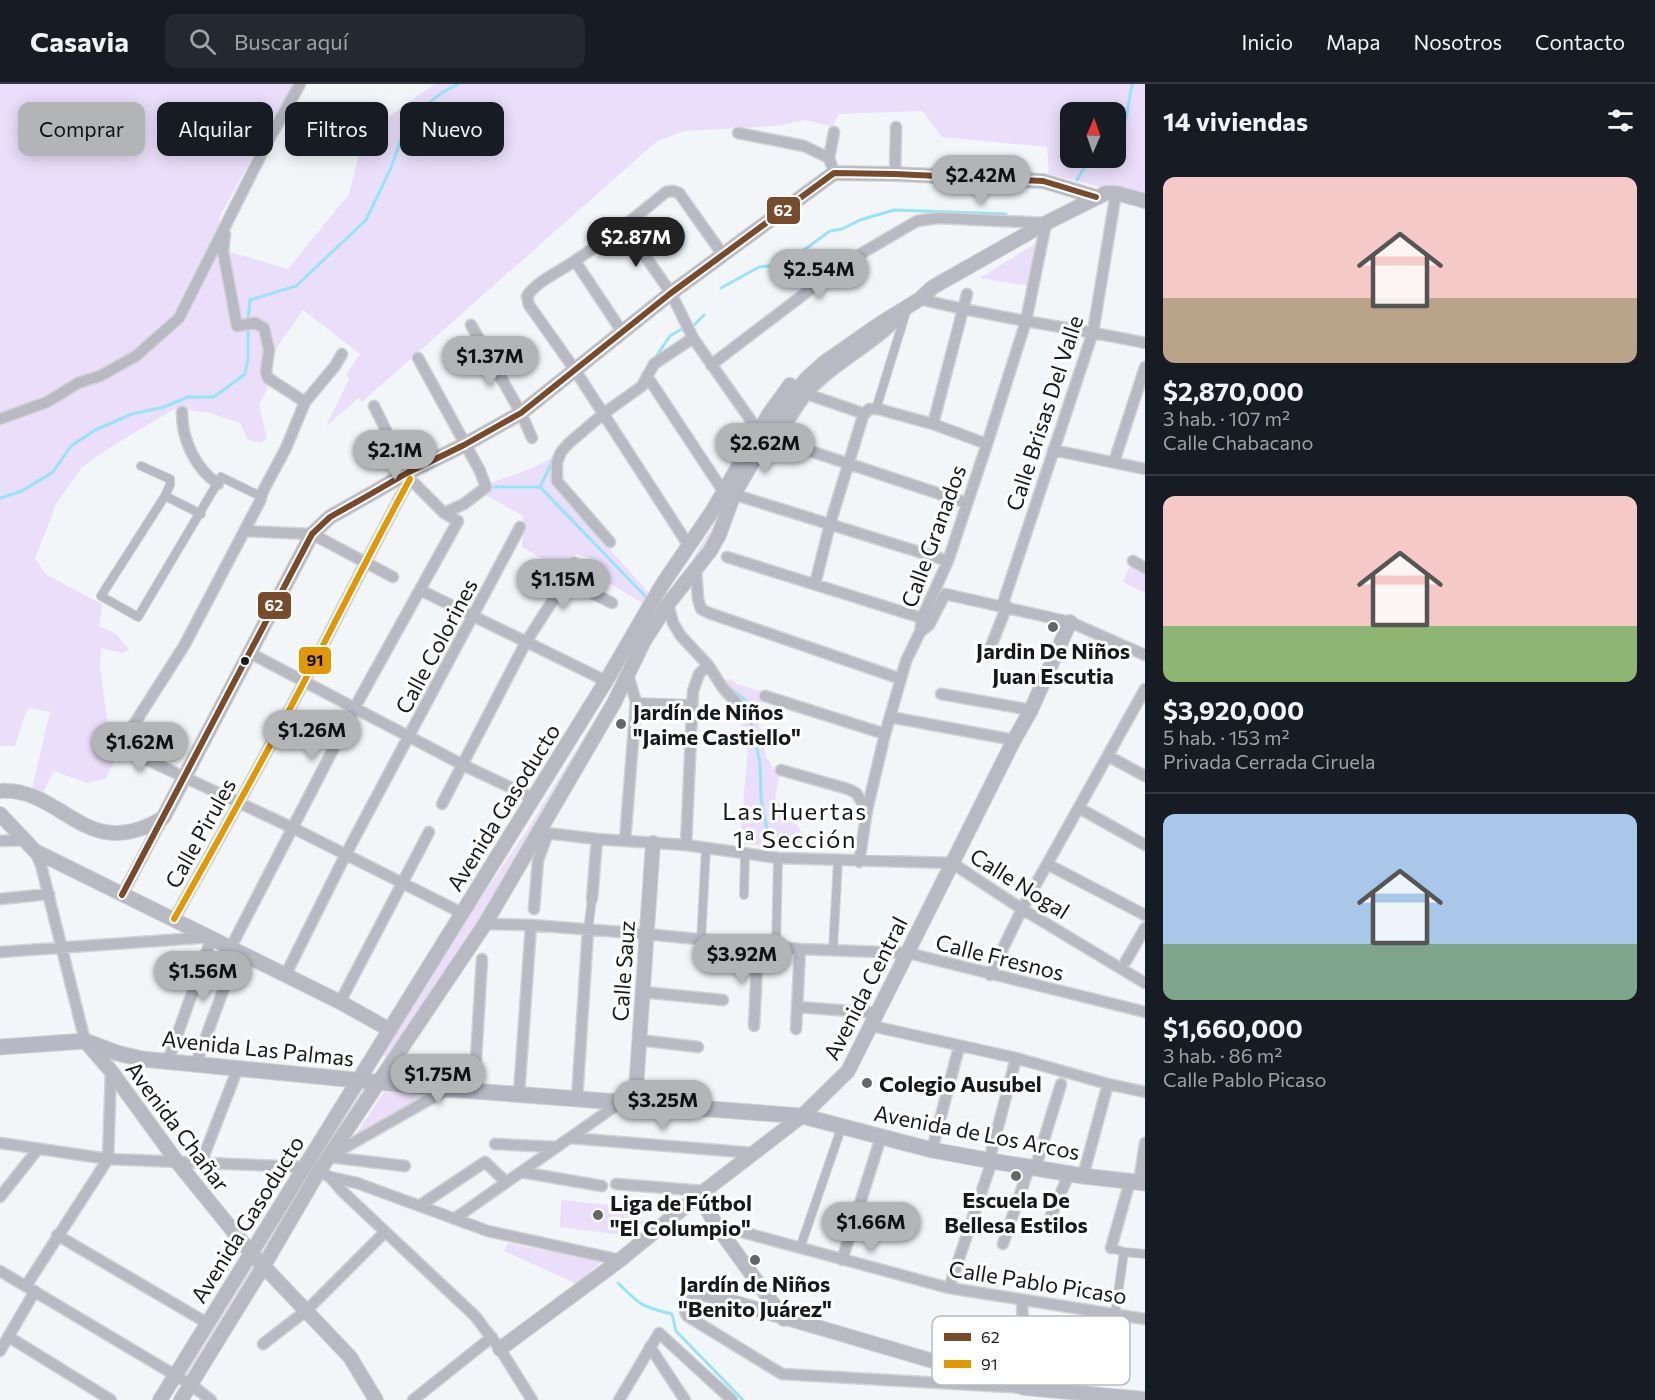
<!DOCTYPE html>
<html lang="es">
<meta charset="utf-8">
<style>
:root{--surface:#171b24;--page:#242831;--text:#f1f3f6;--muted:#9ea1a6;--line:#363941;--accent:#b2b4b6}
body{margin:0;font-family:Commissioner,sans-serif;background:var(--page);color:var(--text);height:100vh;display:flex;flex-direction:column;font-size:22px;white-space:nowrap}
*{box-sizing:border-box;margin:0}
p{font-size:20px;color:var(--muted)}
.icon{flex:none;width:33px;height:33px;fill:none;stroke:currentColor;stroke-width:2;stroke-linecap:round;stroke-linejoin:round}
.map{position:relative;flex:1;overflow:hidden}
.panel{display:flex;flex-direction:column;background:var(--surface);width:510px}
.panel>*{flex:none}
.guide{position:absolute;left:18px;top:18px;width:570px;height:54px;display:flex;gap:12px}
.needle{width:39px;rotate:2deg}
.controls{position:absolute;left:1060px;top:18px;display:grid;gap:12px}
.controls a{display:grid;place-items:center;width:66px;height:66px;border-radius:12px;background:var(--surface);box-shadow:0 3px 15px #0003;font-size:30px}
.price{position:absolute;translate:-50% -51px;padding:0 14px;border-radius:21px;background:var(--accent);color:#111;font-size:20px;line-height:39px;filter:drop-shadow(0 2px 3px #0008)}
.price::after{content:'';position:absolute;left:50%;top:36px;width:18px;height:14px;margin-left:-9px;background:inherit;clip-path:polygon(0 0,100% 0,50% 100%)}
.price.selected{background:#222;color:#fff}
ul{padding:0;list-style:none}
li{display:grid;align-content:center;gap:12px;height:318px;padding:0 18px}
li+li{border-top:2px solid var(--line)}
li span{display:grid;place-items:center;height:186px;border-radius:12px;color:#555}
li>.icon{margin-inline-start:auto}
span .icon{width:108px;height:108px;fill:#fffc;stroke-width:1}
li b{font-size:26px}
h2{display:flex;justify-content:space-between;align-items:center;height:72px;padding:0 18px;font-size:26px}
.pill{padding:0 21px;border-radius:12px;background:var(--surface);box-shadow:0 3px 15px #0003;font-size:21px;line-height:54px}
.pill.selected{background:var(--accent);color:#111}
header{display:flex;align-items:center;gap:36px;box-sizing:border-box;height:84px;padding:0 30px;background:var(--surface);border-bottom:2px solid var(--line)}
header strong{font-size:28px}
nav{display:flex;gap:33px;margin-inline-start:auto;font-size:21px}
.search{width:420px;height:54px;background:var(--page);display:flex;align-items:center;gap:15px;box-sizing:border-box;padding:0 21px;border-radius:12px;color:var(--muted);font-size:22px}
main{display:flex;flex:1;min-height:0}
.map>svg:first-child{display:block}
</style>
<header>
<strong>Casavia</strong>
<div class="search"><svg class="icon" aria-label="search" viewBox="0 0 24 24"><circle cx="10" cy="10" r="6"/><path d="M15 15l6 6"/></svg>Buscar aquí</div>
<nav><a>Inicio</a><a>Mapa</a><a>Nosotros</a><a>Contacto</a></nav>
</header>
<main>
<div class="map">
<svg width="1145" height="1316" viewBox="0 0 1145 1316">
<rect width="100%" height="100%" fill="#f3f6f9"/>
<path fill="#eadefa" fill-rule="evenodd" d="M0,0H296L277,28L220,132L217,164L288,185L349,110L364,50L435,0H1145V111L1142,113L1049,90L1047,63L942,53L922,27L839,30L832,43L806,36L776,42L684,47L656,58L362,318L359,314L326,342L349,295L346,291L360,270L303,226L273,269L267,306L259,320L267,355L260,359L248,356L240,339L210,329L176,324L114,361L82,383L56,420L35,475L47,491L102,520L99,542L116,550L129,565L123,569L101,564L100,584L108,641L117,672L105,695L87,699L54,687L42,710L32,704L50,628L30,624L25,630L15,662H0ZM1071,28H1116V74H1071Z
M1039,157L1029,202L980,194Z
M553,374L551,400L650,510L644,520L602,495L607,485L588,473L576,470L561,494L542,475L522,463L524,439L522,431L482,409L493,398L520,389Z
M723,428L709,467L654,541L494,814L389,975L382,971L472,827L526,748L717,435Z
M1131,479L1145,487V509L1123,498Z
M729,595L737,600L763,608L759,642L766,673L779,693L775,714L805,752L804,758L774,763L740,759L748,662C745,636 730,621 714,602L715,599Z
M364,1000L371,1003L263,1174L258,1168Z
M384,1008L433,1011L350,1059Z
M561,1116L627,1123L645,1140L630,1152L560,1143Z
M508,1159L546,1167L554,1165L601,1178L577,1200L504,1167Z
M253,1179L257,1185L191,1294L181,1292Z"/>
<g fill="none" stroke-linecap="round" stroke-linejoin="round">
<path stroke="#96e3fa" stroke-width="3" d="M1116,42L1126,35L1132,0
M1077,96L1090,74
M721,204L759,183L785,180L830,147L842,145L860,136L894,126L1006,130
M248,236L250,216L296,202L366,136L390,86L403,50L415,31L440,10L458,0
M692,243L704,231
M655,274L670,252L685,243
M488,403H540L646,513
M540,403L555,372
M0,414L22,407L53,388L71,362L95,346L132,330L164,323L188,313H214L245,290L248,274V243
M731,605L746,617L760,679L761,715L770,761
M618,1199C640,1221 642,1223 672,1230L676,1247L743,1316"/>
<defs>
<path id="pedestrian" d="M876,325L906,228
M141,382L170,395V401L165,412L101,512L138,533L221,393L260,412V414
M165,412L201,430
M636,618L693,620
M744,811L745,770
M588,846L592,815
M701,856L706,765
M776,863L778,774
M833,866L838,777
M800,1164L842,1042
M1111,1164L1124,1168L1145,1170
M1115,1230L1124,1168"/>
<path id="minor" d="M738,49L804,62L829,74L834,89
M829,74L834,48
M895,90L896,43
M624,142L671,209L693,254L759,348L768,353L967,419
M225,150L223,167L237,242L255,239L264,244L269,266L266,288L268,294L305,318
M575,177L623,249
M920,215C994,234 1070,243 1145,259
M471,241L521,329L532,354
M342,270L335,282L305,318L286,364L263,407L260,417L184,562L122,659V664L293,744L462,829
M418,274L480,387L486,403L464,420L444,429
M711,281L845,179L917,137L938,134L1046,139L1026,237L987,360L948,477L922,534L920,548L906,577L885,650L867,726L859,778
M647,292L723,407L948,477
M807,310L865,330
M182,328C182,356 195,384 218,400
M0,335L47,318L78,299L100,292L136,272L179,234L269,55L300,0
M933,340L967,210
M777,357C790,336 802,312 821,296C848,272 881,256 904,228
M1053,366L1145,385
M1114,378L1145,283
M244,447L312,450L393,493
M610,458L557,397V378L561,368L569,359L603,330L642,302L654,280L693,254
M689,462L575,286L529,221L527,212C538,196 561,187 576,176C608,155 637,132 666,108L673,107L679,109L723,171
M727,473L922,534
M1133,477L1145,484
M696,485L698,515L701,525L709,529L901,595
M566,496L612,519
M815,500L830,440L863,332L869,325H878L933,340L987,360
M420,506L606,597
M668,520L673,539L681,552L708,581L723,604L744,627
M1002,522L1093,248L1116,109
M920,548L929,541L945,510L1070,538L1145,571
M250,569L463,681L533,714
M987,572L1007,522
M941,610L1031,626
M765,612L885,650
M890,633L1014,656
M1108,672L1145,692
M781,686L848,705L856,709L867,726
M442,720L526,558L566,496L574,479
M1079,724L1145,761
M538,748L597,755L686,761L778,774L952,779L1022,825L1145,899
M0,757L26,756
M625,757L636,618L628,591
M686,761L693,607L699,590L708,581
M35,767L41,781L85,957
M1047,780L1145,831
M122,811L163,734
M0,815L49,810
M592,815L597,755
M534,825L538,776L548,749
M174,835C218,757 262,678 304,598C339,531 373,462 410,395
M485,840L531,841L646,850L800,865L908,869L1145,928
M231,863L355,623L458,437L444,429L410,395L374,322
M0,868L212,853L168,977
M1126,877L1145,844
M286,890L346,770L520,443
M990,891L1022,825L1145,605
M642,908L723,916
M340,918L429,748
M798,923L878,929
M754,942L758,861
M872,942L1016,974L1108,1000L1145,1008
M796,945L800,865
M639,956L698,963
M196,980L238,866
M474,1008L482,875
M519,1010L531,841
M577,1015L588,846
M570,1054L754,1069
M0,1059L108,1075L304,1083
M495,1060L556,1063
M932,1066L959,963
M330,1072L446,1006
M329,1073L405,1082
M989,1077L1016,974
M201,1079L238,984
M1035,1085L1061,1000
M319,1087L330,1093L342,1107L475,1232L500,1265L532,1316
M521,1088L602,1102
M1083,1092L1108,1000
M330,1093L357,1099L488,1147L620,1176
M1139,1098L1145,1059
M616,1100L704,1107
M0,1113L38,1065
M419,1122L485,1078L506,1098
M454,1135L621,1018
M716,1141L949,1204L1145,1235
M1047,1141L1069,1090
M57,1151L207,1239
M1003,1160L1029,1084
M1111,1164L1130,1097
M842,1176L881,1053
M0,1187L190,1300L211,1316
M26,1202L108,1075L111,987
M949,1204L992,1077
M698,1208L687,1212C683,1219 683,1224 687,1232L782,1290L1025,1304L1022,1217
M9,1253L111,1316
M263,1260L307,1226L385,1148
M650,1263L685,1316
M0,1267L35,1207
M1108,1294L1115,1230
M413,1316L492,1253
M619,1316L659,1249L732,1316"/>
<path id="tertiary" d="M0,707C64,703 85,781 163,734L312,450L330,433L369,411L407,389L464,361L521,329L671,209L834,89L895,90L1043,97L1096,113
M0,730L35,767L340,918L390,946
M85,957L111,987L178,1079L251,1169L350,1273L376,1316
M635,1019L653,759
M699,1111L716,1141L784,1235
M698,1208L1025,1304L1145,1315
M500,1265L620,1176L699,1111L802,1032L848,987L1014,656L1031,626L1070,538
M160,1316L606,597L662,501L713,426L769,330L790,301
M181,1316L263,1183L319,1087L485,840L614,619L644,557L668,520L710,467L719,451L734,410L789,316L807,294L825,278L881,239L920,215L933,203L1046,139L1106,109H1116L1145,117"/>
<path id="secondary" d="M0,963L85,957L117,969L142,975L447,1005L802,1032L932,1066L992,1077L1083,1092L1145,1099"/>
</defs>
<use href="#pedestrian" stroke="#d1d2d4" stroke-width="10"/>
<use href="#minor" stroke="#d1d2d4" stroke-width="13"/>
<use href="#tertiary" stroke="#d1d2d4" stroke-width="16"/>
<use href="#secondary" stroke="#d1d2d4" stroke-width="17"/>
<use href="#pedestrian" stroke="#b8b9c3" stroke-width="8"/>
<use href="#minor" stroke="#b8b9c3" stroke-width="10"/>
<use href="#tertiary" stroke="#b8b9c3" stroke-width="14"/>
<use href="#secondary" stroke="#b7b8c3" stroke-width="15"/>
<defs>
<path id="bus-1" d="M122,811L312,450L330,433L369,411L407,389L464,361L521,329L671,209L834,89L895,90L1043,97L1096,113"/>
<path id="bus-2" d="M174,835C218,757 262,678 304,598C339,531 373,462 410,395"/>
</defs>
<use href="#bus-1" stroke="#fff" stroke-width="10"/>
<use href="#bus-2" stroke="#fff" stroke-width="10"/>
<use href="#bus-1" stroke="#7a4b2a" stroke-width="6"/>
<use href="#bus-2" stroke="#e19803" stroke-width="6"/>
</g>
<g fill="#646668" stroke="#fff" stroke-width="2">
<circle cx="1053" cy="543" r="6"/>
<circle cx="621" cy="640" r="6"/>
<circle cx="867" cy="999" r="6"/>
<circle cx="1016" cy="1092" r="6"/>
<circle cx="598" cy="1131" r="6"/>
<circle cx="755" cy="1176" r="6"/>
</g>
<circle fill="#17181a" stroke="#fff" stroke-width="2" cx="245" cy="577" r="5"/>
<g text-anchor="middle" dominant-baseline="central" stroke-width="6" stroke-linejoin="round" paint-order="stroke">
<g font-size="22" fill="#17181a" stroke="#fff">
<text transform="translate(1044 329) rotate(-72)">Calle Brisas Del Valle</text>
<text transform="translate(933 452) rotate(-70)">Calle Granados</text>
<text transform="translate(436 562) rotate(-62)">Calle Colorines</text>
<text transform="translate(503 723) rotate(-58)">Avenida Gasoducto</text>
<text transform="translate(200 749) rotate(-61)">Calle Pirules</text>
<text transform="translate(1020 799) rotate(32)">Calle Nogal</text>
<text transform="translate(1000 873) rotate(14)">Calle Fresnos</text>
<text transform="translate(623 887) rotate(-86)">Calle Sauz</text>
<text transform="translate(865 904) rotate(-63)">Avenida Central</text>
<text transform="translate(258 964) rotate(6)">Avenida Las Palmas</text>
<text transform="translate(178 1042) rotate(53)">Avenida Chañar</text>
<text transform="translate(977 1048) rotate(11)">Avenida de Los Arcos</text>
<text transform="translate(247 1135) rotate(-58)">Avenida Gasoducto</text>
<text transform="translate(1038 1198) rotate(9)">Calle Pablo Picaso</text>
</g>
<g font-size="22" font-weight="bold" fill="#17181a" stroke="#fff">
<text x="1053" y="566">Jardin De Niños<tspan x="1053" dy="25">Juan Escutia</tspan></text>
<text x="633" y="627" text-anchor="start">Jardín de Niños<tspan x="633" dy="25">"Jaime Castiello"</tspan></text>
<text x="879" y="999" text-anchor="start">Colegio Ausubel</text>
<text x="1016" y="1115">Escuela De<tspan x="1016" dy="25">Bellesa Estilos</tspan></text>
<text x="610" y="1118" text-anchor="start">Liga de Fútbol<tspan x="610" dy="25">"El Columpio"</tspan></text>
<text x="755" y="1199">Jardín de Niños<tspan x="755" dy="25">"Benito Juárez"</tspan></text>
</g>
<g font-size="24" letter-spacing="1.5" fill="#17181a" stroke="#fff">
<text x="795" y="726">Las Huertas<tspan x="795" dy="28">1ª Sección</tspan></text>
</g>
</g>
<rect x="932" y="1232" width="198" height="69" rx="9" fill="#fff" stroke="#b9baba" stroke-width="1.5"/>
<rect x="944" y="1249" width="27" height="8" fill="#7a4b2a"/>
<rect x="944" y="1276" width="27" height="8" fill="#e19803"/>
<g font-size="16" fill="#17181a">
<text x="981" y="1259">62</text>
<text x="981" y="1286">91</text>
</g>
<g stroke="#fff" stroke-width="2">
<rect x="766" y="112" width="35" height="29" rx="6" fill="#7a4b2a"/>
<rect x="257" y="507" width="35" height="29" rx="6" fill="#7a4b2a"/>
<rect x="298" y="562" width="34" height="29" rx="6" fill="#e19803"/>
</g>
<g font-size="16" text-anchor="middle" font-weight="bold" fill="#fff">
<text x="783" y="132">62</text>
<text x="274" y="527">62</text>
</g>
<g font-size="16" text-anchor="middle" font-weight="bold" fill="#111">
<text x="315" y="582">91</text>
</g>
</svg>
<div class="controls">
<a><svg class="needle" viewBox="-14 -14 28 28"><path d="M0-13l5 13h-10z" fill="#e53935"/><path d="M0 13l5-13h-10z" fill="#9ea1a6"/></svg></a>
</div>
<b class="price" style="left:981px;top:122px">$2.42M</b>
<b class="price selected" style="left:636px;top:184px">$2.87M</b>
<b class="price" style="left:819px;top:216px">$2.54M</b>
<b class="price" style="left:490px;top:303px">$1.37M</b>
<b class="price" style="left:765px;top:390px">$2.62M</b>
<b class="price" style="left:395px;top:397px">$2.1M</b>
<b class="price" style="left:563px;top:526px">$1.15M</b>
<b class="price" style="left:312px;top:677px">$1.26M</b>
<b class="price" style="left:140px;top:689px">$1.62M</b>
<b class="price" style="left:742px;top:901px">$3.92M</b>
<b class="price" style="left:203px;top:918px">$1.56M</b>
<b class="price" style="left:438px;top:1021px">$1.75M</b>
<b class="price" style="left:663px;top:1047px">$3.25M</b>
<b class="price" style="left:871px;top:1169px">$1.66M</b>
<div class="guide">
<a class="pill selected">Comprar</a>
<a class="pill">Alquilar</a>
<a class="pill">Filtros</a>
<a class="pill">Nuevo</a>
</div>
</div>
<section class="panel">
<h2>14 viviendas<svg class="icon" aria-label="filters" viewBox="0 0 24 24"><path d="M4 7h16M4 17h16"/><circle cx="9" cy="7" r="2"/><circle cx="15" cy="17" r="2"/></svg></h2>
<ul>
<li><span style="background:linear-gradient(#f6c9c9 65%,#b9a48a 0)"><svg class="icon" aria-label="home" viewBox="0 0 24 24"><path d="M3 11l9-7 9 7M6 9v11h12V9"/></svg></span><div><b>$2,870,000</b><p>3 hab. · 107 m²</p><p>Calle Chabacano</p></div></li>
<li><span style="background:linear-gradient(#f6c9c9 70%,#8fb573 0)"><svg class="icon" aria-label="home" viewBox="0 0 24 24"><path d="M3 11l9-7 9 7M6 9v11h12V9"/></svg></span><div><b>$3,920,000</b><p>5 hab. · 153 m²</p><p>Privada Cerrada Ciruela</p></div></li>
<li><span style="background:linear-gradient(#a9c7e8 70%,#7fa58c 0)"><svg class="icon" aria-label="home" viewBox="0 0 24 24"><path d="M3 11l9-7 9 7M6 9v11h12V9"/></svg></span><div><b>$1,660,000</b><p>3 hab. · 86 m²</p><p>Calle Pablo Picaso</p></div></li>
</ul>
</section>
</main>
